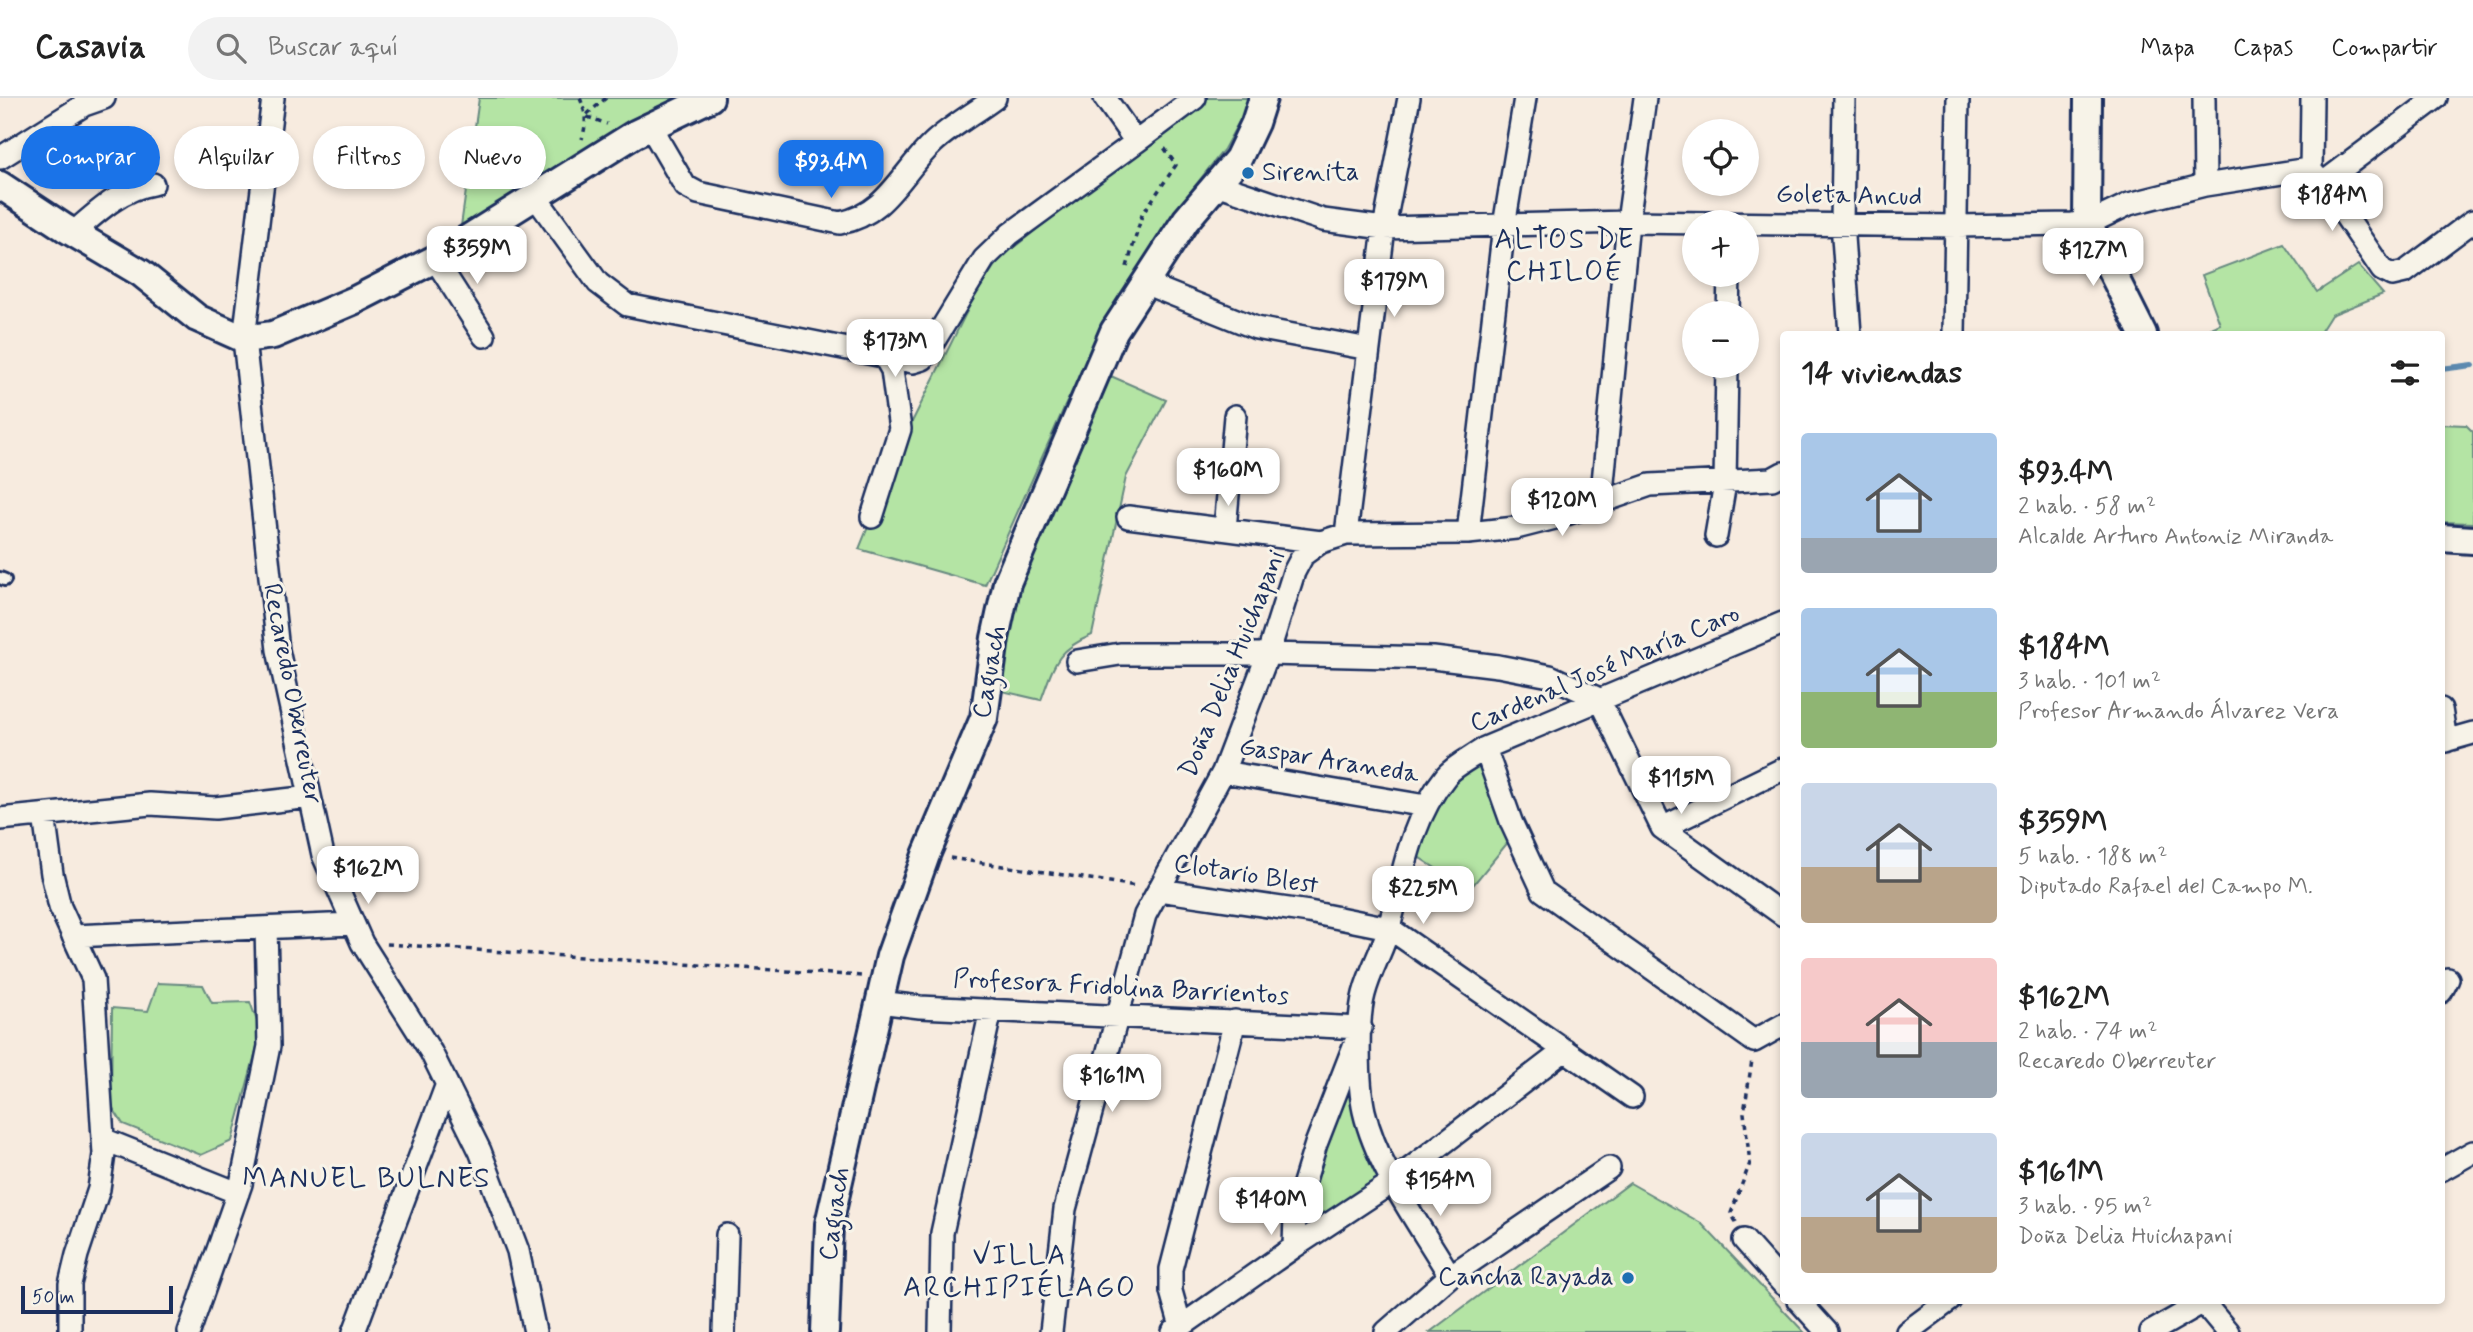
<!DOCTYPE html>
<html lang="es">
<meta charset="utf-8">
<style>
:root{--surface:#fff;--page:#f2f2f2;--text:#222;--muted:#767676;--line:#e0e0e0;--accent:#1a73e8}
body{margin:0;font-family:Mynerve,sans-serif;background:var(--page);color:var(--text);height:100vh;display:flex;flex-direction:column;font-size:26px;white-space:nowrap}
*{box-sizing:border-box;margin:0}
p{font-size:23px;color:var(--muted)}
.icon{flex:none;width:38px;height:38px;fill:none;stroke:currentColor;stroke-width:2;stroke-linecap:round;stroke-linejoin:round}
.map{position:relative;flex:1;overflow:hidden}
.drawer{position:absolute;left:1780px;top:233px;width:665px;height:973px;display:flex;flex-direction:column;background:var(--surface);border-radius:7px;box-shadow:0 4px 10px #0003}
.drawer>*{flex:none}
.hud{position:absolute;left:21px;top:28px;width:665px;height:63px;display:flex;gap:14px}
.fabs{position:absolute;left:1682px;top:21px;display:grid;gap:14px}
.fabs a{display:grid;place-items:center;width:77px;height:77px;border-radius:50%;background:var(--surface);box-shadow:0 4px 10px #0003;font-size:35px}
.scale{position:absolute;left:21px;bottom:18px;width:152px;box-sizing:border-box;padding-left:7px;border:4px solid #1b2f5e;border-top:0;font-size:19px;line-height:24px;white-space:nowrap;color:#1b2f5e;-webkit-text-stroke:5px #f7f3e8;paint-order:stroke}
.price{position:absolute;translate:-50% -60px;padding:0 16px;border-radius:14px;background:#fff;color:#222;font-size:23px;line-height:46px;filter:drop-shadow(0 2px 4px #0008)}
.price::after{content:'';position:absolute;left:50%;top:42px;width:21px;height:16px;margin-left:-10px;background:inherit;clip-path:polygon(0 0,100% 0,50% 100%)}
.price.active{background:var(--accent);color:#fff}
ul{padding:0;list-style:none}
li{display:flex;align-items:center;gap:21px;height:175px;padding:0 21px}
li span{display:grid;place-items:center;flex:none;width:196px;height:140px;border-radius:7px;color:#555}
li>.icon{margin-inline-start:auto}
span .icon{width:84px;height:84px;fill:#fffc;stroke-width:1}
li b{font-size:30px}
h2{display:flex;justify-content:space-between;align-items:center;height:84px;padding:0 21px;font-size:30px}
.chip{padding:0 24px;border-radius:32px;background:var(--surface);box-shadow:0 4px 10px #0003;font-size:24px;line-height:63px}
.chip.active{background:var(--accent);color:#fff}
header{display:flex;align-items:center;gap:42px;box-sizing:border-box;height:98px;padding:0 35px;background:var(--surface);border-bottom:2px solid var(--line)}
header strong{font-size:33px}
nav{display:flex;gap:38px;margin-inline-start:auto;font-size:24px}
.search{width:490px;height:63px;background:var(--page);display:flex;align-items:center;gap:18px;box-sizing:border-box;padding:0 24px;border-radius:38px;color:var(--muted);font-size:26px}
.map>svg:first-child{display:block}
</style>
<header>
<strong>Casavia</strong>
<div class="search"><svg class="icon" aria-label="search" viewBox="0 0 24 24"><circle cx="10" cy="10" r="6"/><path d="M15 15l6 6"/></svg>Buscar aquí</div>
<nav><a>Mapa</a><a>Capas</a><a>Compartir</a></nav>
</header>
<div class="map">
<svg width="2473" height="1234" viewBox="0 0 2473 1234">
<rect width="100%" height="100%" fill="#f7ebdf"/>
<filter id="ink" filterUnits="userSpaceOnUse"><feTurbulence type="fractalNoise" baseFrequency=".0143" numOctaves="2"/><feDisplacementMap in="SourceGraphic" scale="14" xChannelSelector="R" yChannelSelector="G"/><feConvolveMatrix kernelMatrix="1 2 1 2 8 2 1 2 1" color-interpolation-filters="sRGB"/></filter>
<g filter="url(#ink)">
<path fill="#b4e4a4" stroke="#688a81" stroke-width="2" d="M479,0H693L640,23L461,128Z
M1203,0H1249L1247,9L1224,51L1176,112L1097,242L1064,310L985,487L859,451L904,340L974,199L999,161Z
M2284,146L2317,194L2358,167L2383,196L2331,217L2319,236H2199L2220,226L2202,177Z
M1097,272L1166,302L1126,379L1092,537C1056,552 1054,567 1041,602L989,590L995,540Z
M2441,326L2466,327L2473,334V425L2441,424Z
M1480,665L1509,743L1469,792L1417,758L1434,712L1455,683Z
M158,885L203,887L212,905L250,904L261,934L232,1043L201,1057L123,1026L111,1007L112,910L148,913Z
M1352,982L1381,1079L1305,1130V1118L1326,1049Z
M1630,1085L1701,1125L1804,1234H1430Z"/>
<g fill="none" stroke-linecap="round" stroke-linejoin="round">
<path stroke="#5b89af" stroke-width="6" d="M2441,271L2473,267"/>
<defs>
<path id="service" d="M0,480L5,482"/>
<path id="minor" d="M273,0L244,241L278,552L323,757L362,845L431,954L480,1053L518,1153L535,1234
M1844,0L1842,125L1850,236
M2204,0L2205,87
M2312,0L2311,73L2323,85L2382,172L2392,177L2405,174L2473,123
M650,28L685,88L698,95L840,125C887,116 900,76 933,45C951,28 975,15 995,0
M1136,44L1195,0
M0,60L84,7L104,0
M2323,85L2436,0
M1216,86L1323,122L1384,130L1628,124L1957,128L2073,126L2100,120L2129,106L2205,87L2302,72L2311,73
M535,98L598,185L627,207L913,264L923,261L984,161L1010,136L1136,44L1105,0
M73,135C97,114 121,91 153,86
M435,161L484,238
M1144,185L1256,230L1369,251
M1728,215L1729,177
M1954,236L1958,0
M1601,405L1628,124L1645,0
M872,419L900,331L892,272L884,258
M1128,419L1321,444
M1225,431L1235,318
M1468,435L1504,128L1525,0
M1346,436L1384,130L1409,0
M1716,438L1725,385L1727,268
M1077,563L1120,556H1268L1433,560L1498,568L1550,578L1599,601L1662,730L1783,817
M2441,611L2446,643
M2441,644L2473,635
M1485,650L1512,726L1543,793L1754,943L1783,927
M1223,674L1426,708
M44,717L52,776L60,809L93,881L104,1056L99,1091L77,1157L70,1186V1234
M0,721L150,706L215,710L310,699
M1662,730L1783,671
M1159,792L1309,814L1389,830L1632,999
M73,838L353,826
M2441,894L2448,881
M879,904L920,909L1361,930L1316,1046L1301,1095L1295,1116L1294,1149
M103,1041L238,1095
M2441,1072L2473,1054
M1744,1142L1783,1186
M1450,1178C1420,1127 1377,1070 1364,1013C1358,986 1357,922 1364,896C1370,872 1384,850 1390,826C1403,775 1411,721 1446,678C1455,667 1473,659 1485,650L1783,525
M1798,1202L1827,1234
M2203,1204L2228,1234
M189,1234L241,1086L269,948L266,830
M354,1234L447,986
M724,1234L727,1137
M940,1234L942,1135L991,912
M1051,1234L1065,1111L1145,817L1223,674L1268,556L1294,474L1303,457L1321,444L1346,436L1468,435L1516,430L1555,420L1650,387L1772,381L1783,375
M1173,1234L1294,1149L1394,1083L1565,952
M1180,1234L1181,1229L1171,1193V1171L1235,923
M1386,1234L1450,1178L1609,1070
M1907,1234L1950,1202
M2151,1234L2207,1202"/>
<path id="tertiary" d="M2088,0L2087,124L2143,236
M0,87L65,130L141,175L197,220L244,241L273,237L355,202L435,161L635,36L710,0
M2441,440L2473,442
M825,1234L829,1126L890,858L926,757L984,620L995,540L1007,485L1114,233L1186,122L1238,61L1255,25L1263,0"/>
</defs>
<use href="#service" stroke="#1b2f5e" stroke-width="16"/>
<use href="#minor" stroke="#1b2f5e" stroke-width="26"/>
<use href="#tertiary" stroke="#1b2f5e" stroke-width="32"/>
<path stroke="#1b2f5e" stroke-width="3.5" stroke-dasharray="5 5" stroke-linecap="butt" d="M580,0C586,15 587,25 582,41
M606,0L585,18L607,26
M1127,169L1142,117L1176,67L1163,48
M950,760L1137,788
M387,846L862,878
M1736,1124L1731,1115L1750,1065L1744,1015L1752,962"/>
<use href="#service" stroke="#f7f3e8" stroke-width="10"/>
<use href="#minor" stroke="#f7f3e8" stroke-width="21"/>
<use href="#tertiary" stroke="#f7f3e8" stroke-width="26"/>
</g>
</g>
<g fill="#1f6fb2" stroke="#f7f3e8" stroke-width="2.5">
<circle cx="1248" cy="75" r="7"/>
<circle cx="1628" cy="1180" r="7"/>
</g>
<g text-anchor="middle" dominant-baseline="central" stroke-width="6" stroke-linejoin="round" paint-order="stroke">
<g font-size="26" fill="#1b2f5e" stroke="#f7f3e8" text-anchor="start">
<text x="1262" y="75">Sirenita</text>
<text x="1614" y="1180" text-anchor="end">Cancha Rayada</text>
</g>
<g font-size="26" fill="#1b2f5e" stroke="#f7f3e8">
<text transform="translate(1849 98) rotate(1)">Goleta Ancud</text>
<text transform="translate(1233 566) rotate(-68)">Doña Delia Huichapani</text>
<text transform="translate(1605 571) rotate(-23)">Cardenal José María Caro</text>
<text transform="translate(990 574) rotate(-80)">Caguach</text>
<text transform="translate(292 596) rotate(79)">Recaredo Oberreuter</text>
<text transform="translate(1329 663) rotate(9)">Gaspar Araneda</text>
<text transform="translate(1246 777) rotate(9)">Clotario Blest</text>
<text transform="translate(1121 890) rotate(3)">Profesora Fridolina Barrientos</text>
<text transform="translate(835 1116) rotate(-82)">Caguach</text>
</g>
<g font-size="28" letter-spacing="2" fill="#1b2f5e" stroke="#f7f3e8">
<text x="1565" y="142">ALTOS DE<tspan x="1565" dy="32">CHILOÉ</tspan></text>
<text x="367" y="1081">MANUEL BULNES</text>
<text x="1020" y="1158">VILLA<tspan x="1020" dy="32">ARCHIPIÉLAGO</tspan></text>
</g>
</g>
</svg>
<div class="fabs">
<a><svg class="icon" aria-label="locate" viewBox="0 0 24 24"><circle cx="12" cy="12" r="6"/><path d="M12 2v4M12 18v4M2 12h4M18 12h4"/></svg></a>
<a>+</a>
<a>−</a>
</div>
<div class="scale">50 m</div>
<b class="price active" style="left:831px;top:102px">$93.4M</b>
<b class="price" style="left:2332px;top:135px">$184M</b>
<b class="price" style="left:477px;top:188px">$359M</b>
<b class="price" style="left:2093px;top:190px">$127M</b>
<b class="price" style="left:1394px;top:221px">$179M</b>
<b class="price" style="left:895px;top:281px">$173M</b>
<b class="price" style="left:1228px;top:410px">$160M</b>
<b class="price" style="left:1562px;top:440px">$120M</b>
<b class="price" style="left:1681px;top:718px">$115M</b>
<b class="price" style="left:368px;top:808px">$162M</b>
<b class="price" style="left:1423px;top:828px">$225M</b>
<b class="price" style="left:1112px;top:1016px">$161M</b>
<b class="price" style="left:1440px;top:1120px">$154M</b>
<b class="price" style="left:1271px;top:1139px">$140M</b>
<div class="hud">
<a class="chip active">Comprar</a>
<a class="chip">Alquilar</a>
<a class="chip">Filtros</a>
<a class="chip">Nuevo</a>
</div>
<section class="drawer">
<h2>14 viviendas<svg class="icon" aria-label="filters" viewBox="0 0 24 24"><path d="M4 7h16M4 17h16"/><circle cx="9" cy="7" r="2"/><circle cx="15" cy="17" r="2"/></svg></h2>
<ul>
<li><span style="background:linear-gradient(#a9c7e8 75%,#9aa5b1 0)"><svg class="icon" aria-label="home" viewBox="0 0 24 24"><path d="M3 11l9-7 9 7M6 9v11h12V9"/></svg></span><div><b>$93.4M</b><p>2 hab. · 58 m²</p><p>Alcalde Arturo Antoniz Miranda</p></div></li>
<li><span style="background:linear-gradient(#a9c7e8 60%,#8fb573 0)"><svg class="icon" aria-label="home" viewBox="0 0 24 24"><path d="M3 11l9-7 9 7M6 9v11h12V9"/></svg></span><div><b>$184M</b><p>3 hab. · 101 m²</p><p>Profesor Armando Álvarez Vera</p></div></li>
<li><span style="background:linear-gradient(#c9d6e8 60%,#b9a48a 0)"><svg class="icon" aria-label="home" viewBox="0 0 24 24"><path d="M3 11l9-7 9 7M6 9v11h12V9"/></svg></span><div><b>$359M</b><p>5 hab. · 188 m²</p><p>Diputado Rafael del Campo M.</p></div></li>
<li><span style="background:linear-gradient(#f6c9c9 60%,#9aa5b1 0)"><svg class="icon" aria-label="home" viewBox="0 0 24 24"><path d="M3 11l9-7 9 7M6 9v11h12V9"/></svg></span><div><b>$162M</b><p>2 hab. · 74 m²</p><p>Recaredo Oberreuter</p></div></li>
<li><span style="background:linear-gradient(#c9d6e8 60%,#b9a48a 0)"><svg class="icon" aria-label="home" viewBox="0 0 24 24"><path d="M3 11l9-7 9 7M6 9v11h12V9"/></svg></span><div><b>$161M</b><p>3 hab. · 95 m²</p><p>Doña Delia Huichapani</p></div></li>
</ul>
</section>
</div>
